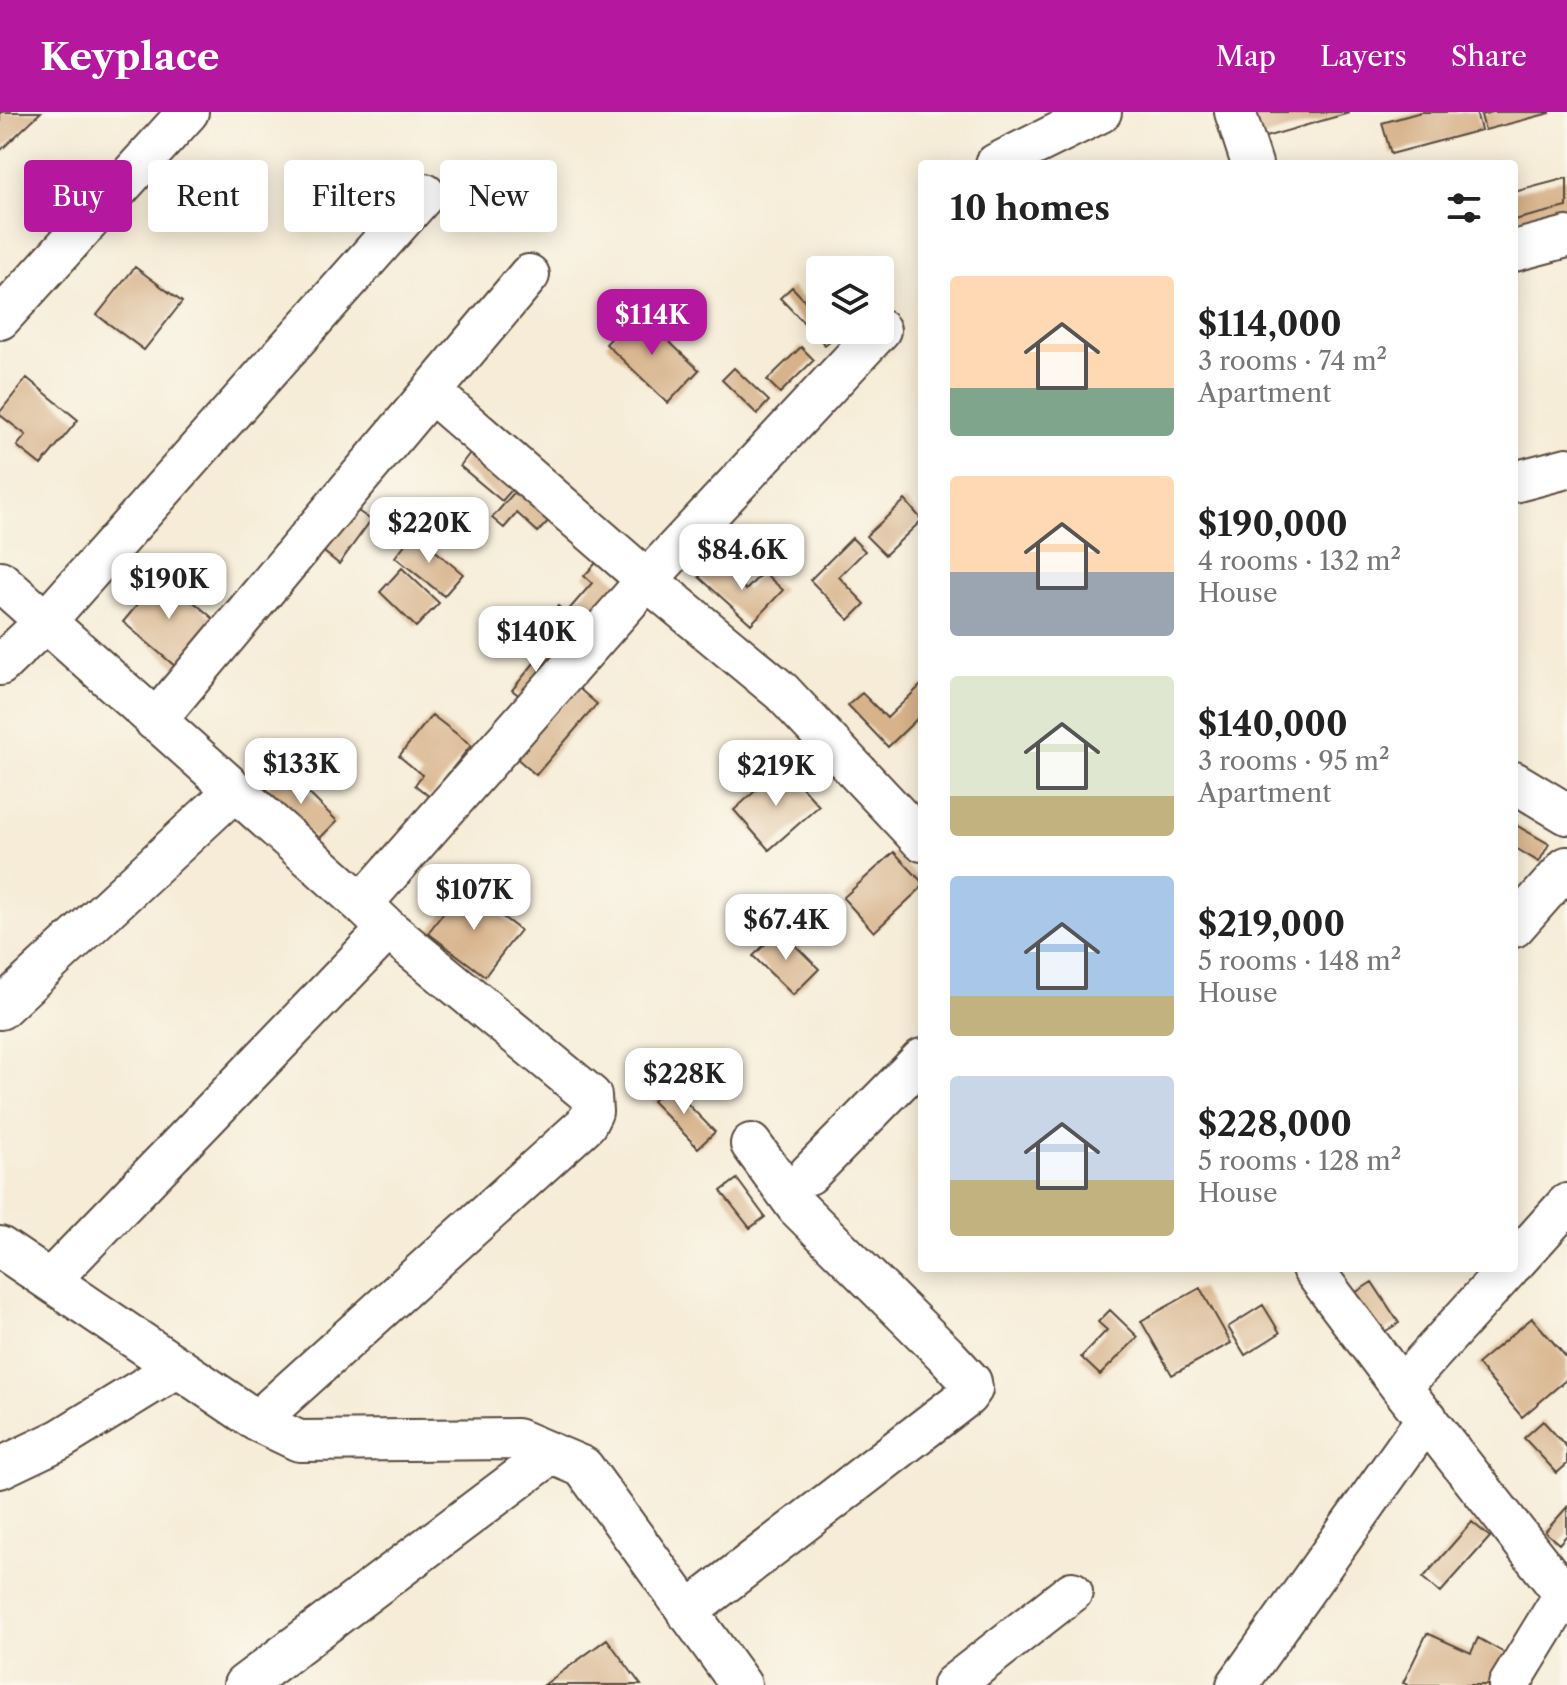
<!DOCTYPE html>
<meta charset="utf-8">
<style>
:root{--surface:#fff;--page:#f2f2f2;--text:#222;--muted:#767676;--accent:#b5179e}
body{margin:0;font-family:"Libre Caslon Text",serif;background:var(--page);color:var(--text);height:100vh;display:flex;flex-direction:column;font-size:30px;white-space:nowrap}
*{box-sizing:border-box;margin:0}
p{font-size:26px;color:var(--muted)}
.icon{flex:none;width:44px;height:44px;fill:none;stroke:currentColor;stroke-width:2;stroke-linecap:round;stroke-linejoin:round}
.map{position:relative;flex:1;overflow:hidden}
.details{position:absolute;left:918px;top:48px;width:600px;height:1112px;display:flex;flex-direction:column;background:var(--surface);border-radius:8px;box-shadow:0 4px 20px #0003}
.details>*{flex:none}
.banner{position:absolute;left:24px;top:48px;width:760px;height:72px;display:flex;gap:16px}
.controls{position:absolute;left:806px;top:144px;display:grid;gap:16px}
.controls a{display:grid;place-items:center;width:88px;height:88px;border-radius:8px;background:var(--surface);box-shadow:0 4px 20px #0003;font-size:40px}
.price{position:absolute;translate:-50% -68px;padding:0 18px;border-radius:16px;background:#fff;color:#222;font-size:26px;line-height:52px;filter:drop-shadow(0 2px 4px #0008)}
.price::after{content:'';position:absolute;left:50%;top:48px;width:24px;height:18px;margin-left:-12px;background:inherit;clip-path:polygon(0 0,100% 0,50% 100%)}
.price.active{background:var(--accent);color:#fff}
ul{padding:0;list-style:none}
li{display:flex;align-items:center;gap:24px;height:200px;padding:0 32px}
li span{display:grid;place-items:center;flex:none;width:224px;height:160px;border-radius:8px;color:#555}
li>.icon{margin-inline-start:auto}
span .icon{width:96px;height:96px;fill:#fffc;stroke-width:1}
li b{font-size:34px}
h2{display:flex;justify-content:space-between;align-items:center;height:96px;padding:0 32px;font-size:34px}
.chip{padding:0 28px;border-radius:8px;background:var(--surface);box-shadow:0 4px 20px #0003;font-size:28px;line-height:72px}
.chip.active{background:var(--accent);color:#fff}
header{display:flex;align-items:center;gap:48px;box-sizing:border-box;height:112px;padding:0 40px;background:var(--accent);color:#fff}
header strong{font-size:38px}
nav{display:flex;gap:44px;margin-inline-start:auto;font-size:28px}
.map>svg:first-child{display:block}
</style>
<header>
<strong>Keyplace</strong>
<nav><a>Map</a><a>Layers</a><a>Share</a></nav>
</header>
<div class="map">
<svg width="1567" height="1573" viewBox="0 0 1567 1573">
<rect width="100%" height="100%" fill="#fbf7ec"/>
<filter id="ink" filterUnits="userSpaceOnUse"><feTurbulence type="fractalNoise" baseFrequency=".0125" numOctaves="2"/><feDisplacementMap in="SourceGraphic" scale="16" xChannelSelector="R" yChannelSelector="G"/><feConvolveMatrix kernelMatrix="1 2 1 2 8 2 1 2 1" color-interpolation-filters="sRGB"/></filter>
<filter id="wash" filterUnits="userSpaceOnUse"><feTurbulence type="fractalNoise" baseFrequency=".006" numOctaves="4" result="noise"/><feDisplacementMap in="SourceGraphic" scale="32" xChannelSelector="R" yChannelSelector="G"/><feGaussianBlur stdDeviation="1.8" result="paint"/><feColorMatrix in="noise" values="0 0 0 0 0 0 0 0 0 0 0 0 0 0 0 0 0 1.4 0 .05"/><feComposite in="paint" operator="in"/></filter>
<g filter="url(#wash)">
<rect width="100%" height="100%" fill="#f6ecd7"/>
<g id="blocks">
<path fill="#d7b28a" d="M0,0H41L0,39Z
M1258,0H1349V1L1255,28L1248,3Z
M1421,0H1476L1481,18L1391,42L1382,11Z
M1493,0H1550V1L1485,18L1481,3Z
M1567,66V95L1514,108V80Z
M135,155L182,190L144,238L97,203Z
M792,175L820,205V218H833L837,223L825,233L780,186Z
M637,199L699,258L668,291L606,232Z
M801,235L814,248L780,281L767,268Z
M734,256L769,289L757,302L722,268Z
M27,266L78,308L41,353L17,334L26,323L0,303V300Z
M473,337L516,373L502,389L460,354Z
M518,376L552,405L538,420L517,401L504,416L492,406Z
M905,388L922,408L885,443L866,424Z
M355,397L371,408L339,452L324,440Z
M414,421L463,462L444,484L395,445Z
M852,426L865,439L839,465L865,492L849,508L810,468Z
M714,448L746,478L763,460L783,478L751,512L699,465Z
M596,451L622,474L565,538L539,515L558,494L566,501L592,471L584,464Z
M402,456L439,491L416,515L380,480Z
M162,463L215,508L176,555L123,510Z
M547,535L560,546L525,588L512,578Z
M922,572V602L888,635L848,593L862,581L887,606Z
M575,573L597,592L536,663L514,644Z
M432,603L471,633L430,685L415,673L422,663L399,644Z
M783,654L819,694L769,738L734,698Z
M285,658L337,709L317,729L266,678Z
M1514,712L1549,732L1539,750L1514,735Z
M894,740L922,770V775L874,820L843,786Z
M463,775L520,818L485,864L428,821Z
M780,818L819,857L793,883L753,844Z
M669,973L715,1020L698,1036L652,989Z
M737,1067L765,1105L750,1116L721,1079Z
M1372,1170L1399,1211L1376,1225L1350,1184Z
M1200,1176L1231,1231L1172,1263L1141,1209Z
M1263,1193L1280,1221L1245,1243L1228,1215Z
M1110,1198L1138,1225L1100,1263L1081,1245L1107,1218L1098,1210Z
M1532,1206L1567,1246V1267L1522,1305L1477,1252Z
M1543,1309L1567,1335V1352L1557,1361L1524,1326Z
M1567,1395V1423L1559,1432L1545,1420Z
M1472,1410L1490,1425L1440,1481L1423,1466Z
M1427,1521L1471,1541L1478,1526L1513,1546L1500,1573H1408L1403,1571Z
M607,1527L641,1573H544Z"/>
</g>
</g>
<g filter="url(#ink)">
<use href="#blocks" fill-opacity="0" stroke="#57473a" stroke-width="2"/>
<g fill="none" stroke-linecap="round" stroke-linejoin="round">
<defs>
<path id="street" d="M1235,0L1252,52
M996,52L1101,0
M1514,139L1567,125
M0,207L188,0
M432,281L647,468L782,580L922,729
M1514,370L1567,356
M0,469L362,792L388,817L591,984L592,1000L586,1012L257,1309
M0,553L45,510L425,82
M155,609L529,163
M1514,670L1567,702
M362,792L647,468L880,218
M1514,815L1567,755
M0,897L234,679
M809,1062L922,947
M0,1135L257,1309L299,1329L517,1327L583,1355L741,1573
M1514,1151L1567,1092
M1312,1156L1401,1275L1567,1486
M50,1168L388,817
M1401,1275L1509,1156
M0,1356L61,1327L178,1255
M687,1500L967,1284L972,1277L971,1270L946,1243L797,1095L751,1032
M244,1573L551,1342
M953,1573L1072,1480
M1237,1573L1427,1306
M1509,1573L1564,1483"/>
</defs>
<use href="#street" stroke="#57473a" stroke-width="44"/>
<use href="#street" stroke="#fff" stroke-width="40"/>
</g>
</g>
</svg>
<div class="controls">
<a><svg class="icon" aria-label="layers" viewBox="0 0 24 24"><path d="M12 4l9 5-9 5-9-5zM3 14l9 5 9-5"/></svg></a>
</div>
<b class="price active" style="left:652px;top:245px">$114K</b>
<b class="price" style="left:429px;top:453px">$220K</b>
<b class="price" style="left:742px;top:480px">$84.6K</b>
<b class="price" style="left:169px;top:509px">$190K</b>
<b class="price" style="left:536px;top:562px">$140K</b>
<b class="price" style="left:301px;top:694px">$133K</b>
<b class="price" style="left:776px;top:696px">$219K</b>
<b class="price" style="left:474px;top:820px">$107K</b>
<b class="price" style="left:786px;top:850px">$67.4K</b>
<b class="price" style="left:684px;top:1004px">$228K</b>
<div class="banner">
<a class="chip active">Buy</a>
<a class="chip">Rent</a>
<a class="chip">Filters</a>
<a class="chip">New</a>
</div>
<section class="details">
<h2>10 homes<svg class="icon" aria-label="filters" viewBox="0 0 24 24"><path d="M4 7h16M4 17h16"/><circle cx="9" cy="7" r="2"/><circle cx="15" cy="17" r="2"/></svg></h2>
<ul>
<li><span style="background:linear-gradient(#ffd9b3 70%,#7fa58c 0)"><svg class="icon" aria-label="home" viewBox="0 0 24 24"><path d="M3 11l9-7 9 7M6 9v11h12V9"/></svg></span><div><b>$114,000</b><p>3 rooms · 74 m²</p><p>Apartment</p></div></li>
<li><span style="background:linear-gradient(#ffd9b3 60%,#9aa5b1 0)"><svg class="icon" aria-label="home" viewBox="0 0 24 24"><path d="M3 11l9-7 9 7M6 9v11h12V9"/></svg></span><div><b>$190,000</b><p>4 rooms · 132 m²</p><p>House</p></div></li>
<li><span style="background:linear-gradient(#dfe7d0 75%,#c2b280 0)"><svg class="icon" aria-label="home" viewBox="0 0 24 24"><path d="M3 11l9-7 9 7M6 9v11h12V9"/></svg></span><div><b>$140,000</b><p>3 rooms · 95 m²</p><p>Apartment</p></div></li>
<li><span style="background:linear-gradient(#a9c7e8 75%,#c2b280 0)"><svg class="icon" aria-label="home" viewBox="0 0 24 24"><path d="M3 11l9-7 9 7M6 9v11h12V9"/></svg></span><div><b>$219,000</b><p>5 rooms · 148 m²</p><p>House</p></div></li>
<li><span style="background:linear-gradient(#c9d6e8 65%,#c2b280 0)"><svg class="icon" aria-label="home" viewBox="0 0 24 24"><path d="M3 11l9-7 9 7M6 9v11h12V9"/></svg></span><div><b>$228,000</b><p>5 rooms · 128 m²</p><p>House</p></div></li>
</ul>
</section>
</div>
